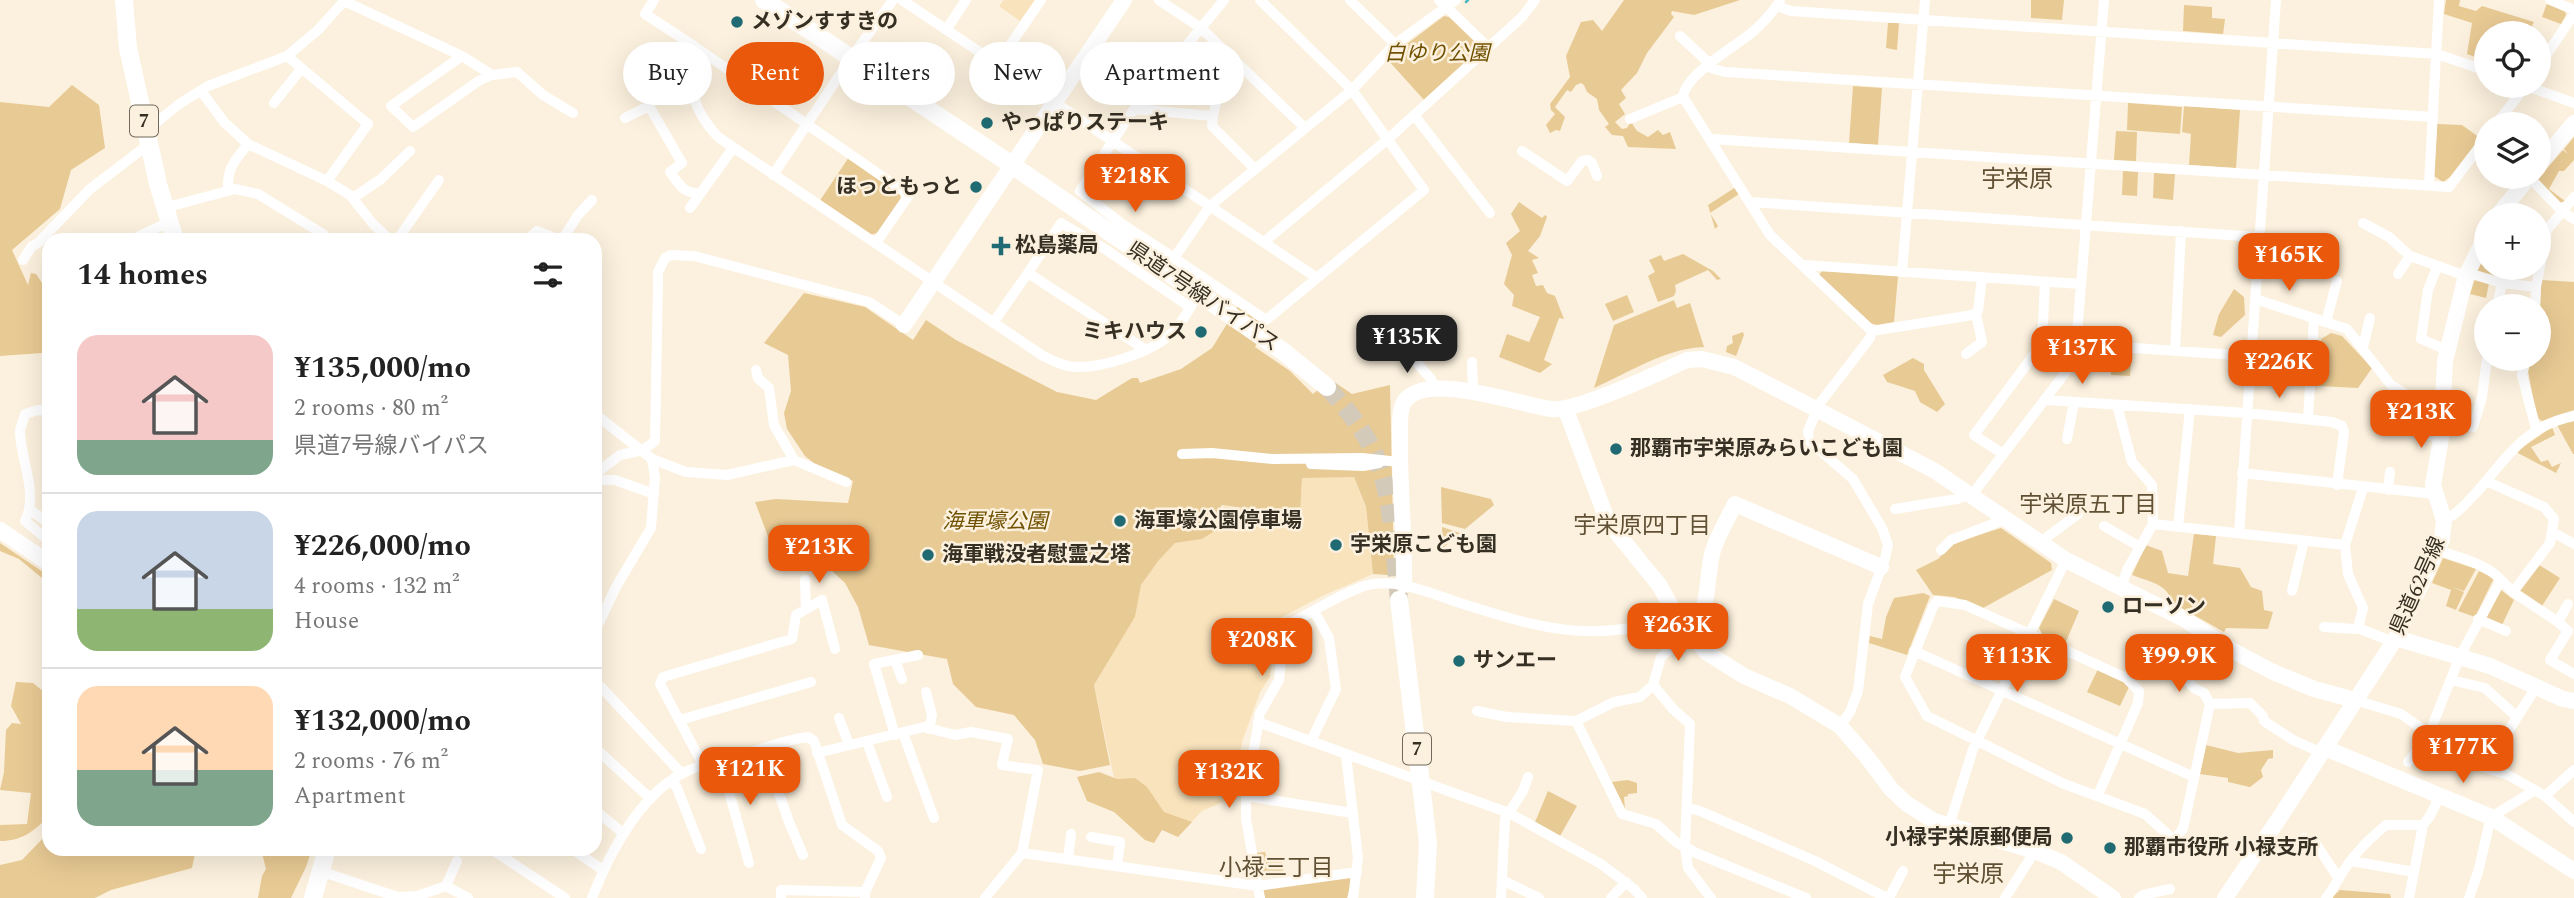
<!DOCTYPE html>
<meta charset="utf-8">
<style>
:root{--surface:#fff;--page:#f6f6f6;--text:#222;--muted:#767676;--line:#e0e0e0;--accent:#ea580c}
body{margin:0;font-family:Spectral,"Noto Sans JP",serif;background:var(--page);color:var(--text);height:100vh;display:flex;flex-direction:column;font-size:26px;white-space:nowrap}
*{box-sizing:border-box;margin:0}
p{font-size:23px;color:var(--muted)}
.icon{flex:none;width:38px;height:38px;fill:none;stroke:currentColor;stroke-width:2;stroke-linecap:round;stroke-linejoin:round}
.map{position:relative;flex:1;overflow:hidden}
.side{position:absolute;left:42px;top:233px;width:560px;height:623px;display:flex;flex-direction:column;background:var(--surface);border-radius:21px;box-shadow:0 7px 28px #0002}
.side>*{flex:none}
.hud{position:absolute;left:623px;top:42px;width:665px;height:63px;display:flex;gap:14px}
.buttons{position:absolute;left:2474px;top:21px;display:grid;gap:14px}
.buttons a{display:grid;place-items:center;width:77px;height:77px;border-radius:50%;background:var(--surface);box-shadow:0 7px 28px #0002;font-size:35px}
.price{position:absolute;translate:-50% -60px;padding:0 16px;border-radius:14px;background:var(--accent);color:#fff;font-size:23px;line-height:46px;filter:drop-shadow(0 2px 4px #0008)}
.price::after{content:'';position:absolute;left:50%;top:42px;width:21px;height:16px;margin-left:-10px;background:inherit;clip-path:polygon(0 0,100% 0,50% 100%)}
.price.current{background:#222;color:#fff}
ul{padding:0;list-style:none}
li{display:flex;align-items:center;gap:21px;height:175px;padding:0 35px}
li+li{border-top:2px solid var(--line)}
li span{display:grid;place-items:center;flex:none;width:196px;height:140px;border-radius:21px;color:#555}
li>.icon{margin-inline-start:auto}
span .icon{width:84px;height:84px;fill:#fffc;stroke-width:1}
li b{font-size:30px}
h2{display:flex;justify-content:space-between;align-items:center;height:84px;padding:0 35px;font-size:30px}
.tag{padding:0 24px;border-radius:32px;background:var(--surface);box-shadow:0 7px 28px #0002;font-size:24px;line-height:63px}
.tag.current{background:var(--accent);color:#fff}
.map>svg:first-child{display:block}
</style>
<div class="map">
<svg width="2574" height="898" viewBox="0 0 2574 898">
<rect width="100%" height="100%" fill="#fcf1de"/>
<path fill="#f9e3bc" d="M1004,0H1035L1020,21L999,6Z
M1302,477H1354L1366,508L1373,574L1322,596L1267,625L1273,656L1270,677L1260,692L1242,742L1239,760L1241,794L1202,811L1183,831L1115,782L1094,685L1135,617L1141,585L1159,560L1175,543L1202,539L1217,513L1224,506L1300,516Z"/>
<path fill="#e8ca94" d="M1624,0H1740L1694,15L1672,11L1671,14L1674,17L1647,53L1637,73L1621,90L1626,98L1619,104L1625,114L1615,122L1622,129L1627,128L1631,122L1637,131L1648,137L1658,130L1663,135L1670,132L1676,149L1628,147L1623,136L1612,135L1605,127L1609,124L1599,110L1597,99L1587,92L1584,85L1581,83L1576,85L1571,92L1567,90L1555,107L1565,117L1560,131L1556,130L1550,133L1546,125L1555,114L1551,110L1550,104L1570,77L1566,56L1581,22L1593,20L1602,31Z
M2031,0H2064L2062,20L2031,18Z
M2446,0H2460L2459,6L2476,11L2482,6L2534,22L2528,33H2517L2510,29L2505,33H2487L2486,61L2467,54L2472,23L2444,14Z
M2547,3L2565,11L2566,15L2561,24L2542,17Z
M2184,5L2212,7V18L2225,19L2223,34L2183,31Z
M1444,16L1449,17L1477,44L1478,53L1425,101L1387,59Z
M1888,23H1899L1897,50L1886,48Z
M72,85L99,105L105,148L71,170L60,209L12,250L28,285L31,273L36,274L42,283L48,279L49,281V322L47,324L49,342L42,353L0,356V102L49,107Z
M1853,86L1882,88L1878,145L1849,143Z
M2128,103L2182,107L2180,134L2127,130Z
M2184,106L2240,110L2236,168L2189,165L2191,134L2182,132Z
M2437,124L2462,125L2480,138L2450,177L2443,182L2434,176Z
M2116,131L2137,132L2136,161L2114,160Z
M2574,137V160L2564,171H2559L2549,189L2565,201L2559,203L2538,179L2563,150L2568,154L2564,149Z
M849,157L899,191L901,199L877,233L870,235L819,202Z
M2123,171L2138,172L2137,196L2122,195Z
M2154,173L2175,174L2173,200L2153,198Z
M1736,187L1739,194L1710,213L1718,226L1715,229L1708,205Z
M1519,202L1542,218L1545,215L1547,217L1540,236L1528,251L1539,258L1532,260L1538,273L1532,275L1536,286L1543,285L1547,293L1555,296L1564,319L1559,318L1544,360L1552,364L1540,373L1499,357L1507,334L1529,342L1540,317L1512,306L1514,295L1504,284L1512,255L1506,243L1520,231L1511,214Z
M2487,251V268H2503L2502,278L2477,271Z
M1683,254L1713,271L1721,279L1717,280L1708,270L1675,285L1676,291L1674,296L1658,302L1648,276L1655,272L1649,260L1661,255L1664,261Z
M1822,271L1898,276L1894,322L1878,325L1869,323L1819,275Z
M2475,279L2489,283L2486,298L2470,294Z
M2541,280L2574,282V410L2542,421L2537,418L2528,371L2531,359H2539Z
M2234,289L2244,297L2245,315L2221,337L2213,335L2219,314Z
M804,293L865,307L913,340L926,320L956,340L1057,392L1096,400L1132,378H1138L1140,383L1181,369L1212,348L1238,306L1267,326L1255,347L1290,371L1313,394L1330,379L1352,394L1390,385L1394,570L1388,575L1373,574L1366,507L1354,477L1302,478L1300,516L1222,505L1217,513L1213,532L1202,539L1175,543L1159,560L1141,585L1135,617L1094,685L1110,765L1080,771L1043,764L1035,740L1014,715L976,707L953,684L947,659L869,645L858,607L845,583L828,567L814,539H769L755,502L776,499L848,503L853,481L820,468L805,456L787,429L784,413L791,391L788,355L764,343Z
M1627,295L1634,312L1613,321L1605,304Z
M1674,300L1677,308L1690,303L1704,347C1666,348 1628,373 1594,388L1614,325Z
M1743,332L1744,335L1736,356L1726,352L1727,346L1733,343L1732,336Z
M2331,333L2342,336L2372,368L2358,388L2319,386L2321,339Z
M2112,350L2132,351L2130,376L2111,375Z
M1913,358L1924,364V370L1945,404L1937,412L1920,402L1915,391L1887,382L1883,375Z
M2574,421V454H2573L2557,425Z
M2552,427L2555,435L2531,447L2541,462L2548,460L2552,467L2561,463L2556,473L2516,452Z
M1441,487L1491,499L1494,505L1465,529L1442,523Z
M1442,527L1460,533L1443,548Z
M2001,528L2051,563L2052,570L1983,608L1954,597L1933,595L1916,570L1938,559L1954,543Z
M2194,534L2216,536L2213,564L2240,568L2251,587L2262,591L2264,610L2273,612L2268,629L2226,628L2224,632L2171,602C2169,584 2147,581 2132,575L2146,545L2162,551L2168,573L2188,576Z
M0,543L46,574L42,578L19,559L0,551Z
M2443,558L2476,569L2464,591L2452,587L2464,592L2456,610L2446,606L2451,590L2432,583Z
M2539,565L2560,578L2542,606L2518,591Z
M2479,571L2494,578L2475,617L2458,611Z
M2501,590L2514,600L2502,625L2486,619Z
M1923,593L1930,596L1907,655L1869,643L1870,636L1882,639L1886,617L1894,598Z
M2054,599L2079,611L2065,644L2042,634L2039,628Z
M2098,669L2123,681L2129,687L2120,706L2087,692Z
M16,682L33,683L49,696V816C34,831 22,841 0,841V825L27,824L31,793L0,790L4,772L6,730L12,723L21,724L11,706Z
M2206,745L2238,753L2273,750V758L2268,759L2261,770L2263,777L2250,787L2228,782V778L2200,774Z
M1099,772L1117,779L1135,778L1147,787L1164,812L1192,822L1178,837L1162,830L1154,843L1145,840L1114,812L1087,801L1077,777Z
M1628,780L1637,783V793L1628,794V796L1624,797L1625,809L1612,782Z
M1548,791L1577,806L1560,836L1535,822Z
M49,832V849H196L192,868L111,890L95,898H0V865L22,860Z
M261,849H312L306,867L291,898H258L262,876L266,869Z
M1265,852L1267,859L1281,857L1284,874L1262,875L1256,853Z
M1349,877L1352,880L1347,898H1265L1263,891L1268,888Z
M2340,890L2390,894L2391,898H2331Z"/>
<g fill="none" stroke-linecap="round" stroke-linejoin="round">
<path stroke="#4ab9c6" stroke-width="2.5" d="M1466,2L1468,0"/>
<path stroke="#d4cab9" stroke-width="18" stroke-dasharray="18 9" stroke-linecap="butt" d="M1327,387C1346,408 1365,431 1376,457C1394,502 1394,554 1399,600"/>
<path stroke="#fff" stroke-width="10" d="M654,0L645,14L694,46C693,89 687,103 718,137L1043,356C1051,360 1059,364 1068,366C1096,371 1150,353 1171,334C1184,321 1192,304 1202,289
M902,0L1317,278
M1159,0L1201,28L1305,128
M1260,0L1352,90L1424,190L1266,320L1174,258L1210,206L1352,90L1395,44L1456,0
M1350,0L1395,44
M1439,0L1489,48
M2550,0L2574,10
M344,1L462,56L492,75L517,72L543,95L573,113
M1780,1C1773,11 1764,22 1755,30C1738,45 1685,74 1683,97L1770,235L1872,331
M1777,6L1791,11L2437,54L2487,71
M946,30L966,0
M1680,36L1710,64
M694,46L909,195L876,243
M287,56L368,124L327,181
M462,56L391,106L413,127L480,80L492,75
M997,64L1041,0
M2539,66L2574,14
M1708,67L1725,72L2433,117
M1166,70L1220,86L1213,116
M2527,86L2574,103
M201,91L224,122L248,144
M274,103L301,69
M1134,109L1213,116L1212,126L1255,169
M1414,115L1490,213
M625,118L649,106L682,163L670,172C679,184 684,195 701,193
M1630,119L1683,97
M2496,124L2526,86
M146,131L179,104L208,86L287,56L318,30L345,0
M1712,139L2449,187L2487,137
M1522,151L1567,181L1582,161L1588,160L1592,163L1597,176
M773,175L851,58L893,0
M2529,177L2562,211L2574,219
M2429,185L2439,0
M228,191C227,167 234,162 248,144L327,181L350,195L373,224L390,240
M353,198L381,179L410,151
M1750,202L2259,237
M164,208L235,189L258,194L323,234L328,240
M690,208L733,148
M2363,223L2389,237L2410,256L2466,276
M131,240L169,222
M397,240L439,180
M527,240L537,231L559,240
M562,240L578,215L592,200
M1264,242L1388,139L1522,17L1535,0
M1174,258L1122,224L1080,191L1134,109L1224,0
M23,260L32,246L38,243L90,189L149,144
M1804,265L2081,284
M2437,267L2428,290L2421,339L2447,350
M1902,272L1925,0
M1028,273L1061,223L1105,249L1190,307
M2468,273L2502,283L2536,287L2535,306
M2398,274L2410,256
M2536,287L2547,230L2574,197
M2255,299L2347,329L2391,385L2443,417L2473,427L2482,397L2487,359
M2497,306L2502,283
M2326,322L2337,281
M993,323L1028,273L1146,350
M1872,331L1973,315L1978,311L1982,278
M2077,344L2250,356
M1403,347L1431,379L1435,390
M2363,347L2370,318
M2175,351L2181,231
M1966,354L1982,342L1976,314
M2526,359L2522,375L2536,429
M1472,362L1473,391
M756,370L758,378L769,388L774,425L794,460
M2045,400L2247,413L2332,422L2342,426L2344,432L2337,485
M2117,405L2132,462L2152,485L2153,524L2127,570L2121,588
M49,411L38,410L25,414C24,419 21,426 20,431C20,459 39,493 25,521L49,541
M595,414L652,459L686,472L727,475L794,460L846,482
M2308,419L2314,318
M2409,430L2441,438
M2067,439L2074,402
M1182,454L1212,453L1273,459L1362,458L1399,462
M2003,454L1974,435L2042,344L2045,282
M1311,464L1363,466L1379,463
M2242,473L2434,494
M595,474L620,455L643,450L655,441L658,282V272L665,258L671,255L694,256L869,302L904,325
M595,480H615L654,494
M2486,481L2544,507L2554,519L2550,543L2513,592L2501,580
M2388,490L2390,472
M1972,495L2075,360L2104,0
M1895,509L1957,499L1963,497L1966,491
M30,510L49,523
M2444,520C2458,514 2466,503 2477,492C2507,457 2525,426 2574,416
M2153,524L2345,545L2363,488
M2104,526L2140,547
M2178,527L2190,409
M2239,533L2276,0
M2552,535H2558L2574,544
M2039,543L2078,514
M2345,545L2348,574L2363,608L2358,628L2393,642
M1941,550L1951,540L2006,519
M805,580L806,608
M2292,591L2304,541
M2513,592L2558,622L2568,631L2550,660L2574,674
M2478,619L2506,631
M2558,622L2568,604
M2324,627L2355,629L2358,628
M595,631L616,587L651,528L655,478L652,459
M1914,651L2194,777
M895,660L902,679
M2176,668L2194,688L2204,693L2210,704
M2451,680L2485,688L2516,716
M1653,685L1661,657L1691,632
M601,687L682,774
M926,692L932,715L929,729
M2355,700L2401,714L2471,763L2508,775L2545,796L2574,822
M1477,711L1507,717L1576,721L1614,702L1640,697L1653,685L1673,709L1690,724L1685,847L1688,868L1711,898
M839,718L849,745
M680,720L811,682
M1576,721L1622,814L1656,824L1676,842L1696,853L1806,898
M1258,722L1509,813L1601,864L1634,889L1642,898
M1840,726L1850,712L1858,691L1868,604L1885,558L1888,545L1882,528L1853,479L1809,441L1808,431L1820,403L1870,338L1872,331
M903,733L934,818
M2429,734L2460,656L2501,580C2486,563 2457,557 2437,550
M895,735L874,664L918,655
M1311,741L1336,689L1329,638L1314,611
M867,742L887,797
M595,748L651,799
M763,748L789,822L803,855
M817,753L924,727L955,735L971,732L1008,739L1002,765L1038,770L1022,853L985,898
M1346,755L1358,858L1353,898
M720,760L749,863
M2408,762L2430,735
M703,765L660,684L663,677L792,639L796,615L822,600L835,649
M2492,770L2501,743L2536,687
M672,780L677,788L701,849
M2098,795L2138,703L2139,691L2126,678L2030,634L1965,605L1937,601L1933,607L1905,677L1927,716L2062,783L2145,814L2174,840L2183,829L2210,704L2250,703L2263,716L2264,721L2293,740L2322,753
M1246,796L1353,813
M2545,796L2574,770
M1688,808L1700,811L1815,861L1887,898
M595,810L623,833
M1949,826L1973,749L2066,560
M1091,837L1120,842L1117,866
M2304,838L2316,844L2339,879
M491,849L565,898
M572,849L603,870
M1022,853L1258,886L1357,872
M1068,859L1071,834
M2351,861L2414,872
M320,871L398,897L417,896L446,886L468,898
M1502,880L1539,898
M446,886L457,861
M592,898C609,854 639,796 683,773C703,763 728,758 750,752C769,747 788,739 808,737L814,741L842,825L878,851L881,858L865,892V898
M781,898V890L865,892
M1260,898L1246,819V796L1260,713L1279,680L1282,650L1277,631C1298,620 1353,586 1373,584C1402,580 1430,593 1457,602C1535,627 1595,646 1676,616
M1501,898L1505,819L1523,791L1528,777
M1611,898L1626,882
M1889,898L1903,871
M2005,898L2035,851
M2139,898L2143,895L2170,889
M2326,898C2333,891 2335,883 2341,875C2352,856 2369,839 2386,825H2423
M2409,898L2423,825L2430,816L2440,796
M2469,898L2478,872L2491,817L2535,790"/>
<path stroke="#fff" stroke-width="16" d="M2539,164L2574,123
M2498,215L2529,177
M904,325L1124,0
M1566,410L1608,522L1660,586L1676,616L1706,652L1744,676L1790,696L1840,726L1867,757L1891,789L1907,804L1934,821L2035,851L2061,862L2113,898
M0,530L49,563
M1404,585C1405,535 1399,485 1400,435C1400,426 1399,413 1403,404C1422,368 1522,406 1552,409C1576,412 1661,372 1687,360L1702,359L1734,367L1816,409L1935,471L2066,560L2184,619L2230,649L2271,671L2314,689L2355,700
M1691,632C1710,609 1706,582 1712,554C1716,538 1727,520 1735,504L1881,567
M2396,638L2490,666L2563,699L2574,701
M2325,748L2491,817L2574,871
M2225,898L2280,817L2396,638L2442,539L2444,520L2433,485L2441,438L2445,361L2466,276L2487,233"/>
<path stroke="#fff" stroke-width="18" d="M124,0L128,48L158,184L175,240
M764,0L1012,165L1284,352L1327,387
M1399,600L1428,843L1425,898
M313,898L327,849"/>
</g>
<g fill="#206b73" stroke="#fcf1de" stroke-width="2.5">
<circle cx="737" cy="22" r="7"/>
<circle cx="987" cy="123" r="7"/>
<circle cx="976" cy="187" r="7"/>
<path d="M997.5 235.5h7v7h7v7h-7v7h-7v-7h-7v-7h7z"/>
<circle cx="1201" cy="332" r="7"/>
<circle cx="1616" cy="449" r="7"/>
<circle cx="1120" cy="521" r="7"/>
<circle cx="1336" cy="545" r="7"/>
<circle cx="928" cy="555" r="7"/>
<circle cx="2108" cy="607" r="7"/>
<circle cx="1459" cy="661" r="7"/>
<circle cx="2067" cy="838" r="7"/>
<circle cx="2110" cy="848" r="7"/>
</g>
<g text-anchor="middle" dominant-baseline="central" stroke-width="5" stroke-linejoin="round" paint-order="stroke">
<g fill="#fcf1de" stroke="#71695b" stroke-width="2">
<rect x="130" y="105.5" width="28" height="31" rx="5"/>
<rect x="1403" y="733.5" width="28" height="31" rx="5"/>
</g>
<g font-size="19" font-weight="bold" fill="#362f23">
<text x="144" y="121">7</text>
<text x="1417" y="749">7</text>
</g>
<g font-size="21" font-weight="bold" fill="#362f23" stroke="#fcf1de" text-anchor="start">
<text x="751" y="22">メゾンすすきの</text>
<text x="1001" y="123">やっぱりステーキ</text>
<text x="962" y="187" text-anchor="end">ほっともっと</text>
<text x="1015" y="246">松島薬局</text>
<text x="1187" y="332" text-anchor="end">ミキハウス</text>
<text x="1630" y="449">那覇市宇栄原みらいこども園</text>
<text x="1134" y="521">海軍壕公園停車場</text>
<text x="1350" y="545">宇栄原こども園</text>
<text x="942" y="555">海軍戦没者慰霊之塔</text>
<text x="2122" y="607">ローソン</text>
<text x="1473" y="661">サンエー</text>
<text x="2053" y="838" text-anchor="end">小禄宇栄原郵便局</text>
<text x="2124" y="848">那覇市役所 小禄支所</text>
</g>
<g font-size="21" font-style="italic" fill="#705100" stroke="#fcf1de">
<text x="1437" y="54">白ゆり公園</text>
<text x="995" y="522">海軍壕公園</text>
</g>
<g font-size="21" fill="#362f23" stroke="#fcf1de">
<text transform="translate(1203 297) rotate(34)">県道7号線バイパス</text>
<text transform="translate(2418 586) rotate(-66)">県道62号線</text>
</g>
<g font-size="23" fill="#605034" stroke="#fcf1de">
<text x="2088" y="505">宇栄原五丁目</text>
<text x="1642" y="526">宇栄原四丁目</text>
<text x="1276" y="868">小禄三丁目</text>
</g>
<g font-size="24" fill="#605034" stroke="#fcf1de">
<text x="2017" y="180">宇栄原</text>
<text x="1968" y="875">宇栄原</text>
</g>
</g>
</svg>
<div class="buttons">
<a><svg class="icon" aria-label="locate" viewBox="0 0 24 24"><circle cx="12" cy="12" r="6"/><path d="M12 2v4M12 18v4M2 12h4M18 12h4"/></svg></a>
<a><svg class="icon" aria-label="layers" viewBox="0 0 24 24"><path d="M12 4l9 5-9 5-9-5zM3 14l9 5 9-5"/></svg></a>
<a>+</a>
<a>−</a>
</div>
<b class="price" style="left:1135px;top:214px">¥218K</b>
<b class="price" style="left:2289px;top:293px">¥165K</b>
<b class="price current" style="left:1407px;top:375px">¥135K</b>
<b class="price" style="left:2082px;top:386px">¥137K</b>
<b class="price" style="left:2279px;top:400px">¥226K</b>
<b class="price" style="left:2421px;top:450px">¥213K</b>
<b class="price" style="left:819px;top:585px">¥213K</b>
<b class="price" style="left:1678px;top:663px">¥263K</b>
<b class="price" style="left:1262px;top:678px">¥208K</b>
<b class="price" style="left:2017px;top:694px">¥113K</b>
<b class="price" style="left:2179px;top:694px">¥99.9K</b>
<b class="price" style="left:2463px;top:785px">¥177K</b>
<b class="price" style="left:750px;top:807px">¥121K</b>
<b class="price" style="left:1229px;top:810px">¥132K</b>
<div class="hud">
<a class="tag">Buy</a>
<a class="tag current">Rent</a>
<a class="tag">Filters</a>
<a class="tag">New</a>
<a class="tag">Apartment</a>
</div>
<section class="side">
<h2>14 homes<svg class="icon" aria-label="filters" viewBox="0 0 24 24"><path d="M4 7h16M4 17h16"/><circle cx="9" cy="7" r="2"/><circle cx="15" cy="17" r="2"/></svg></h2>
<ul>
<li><span style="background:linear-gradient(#f6c9c9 75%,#7fa58c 0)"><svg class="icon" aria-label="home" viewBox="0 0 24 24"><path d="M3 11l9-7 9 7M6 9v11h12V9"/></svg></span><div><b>¥135,000/mo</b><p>2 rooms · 80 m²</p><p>県道7号線バイパス</p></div></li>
<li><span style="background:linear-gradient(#c9d6e8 70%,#8fb573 0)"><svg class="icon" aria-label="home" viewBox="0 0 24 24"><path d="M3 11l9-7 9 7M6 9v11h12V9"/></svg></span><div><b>¥226,000/mo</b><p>4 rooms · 132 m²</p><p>House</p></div></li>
<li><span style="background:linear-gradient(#ffd9b3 60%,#7fa58c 0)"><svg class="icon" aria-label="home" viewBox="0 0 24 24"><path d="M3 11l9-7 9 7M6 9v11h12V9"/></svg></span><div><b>¥132,000/mo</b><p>2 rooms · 76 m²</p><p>Apartment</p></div></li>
</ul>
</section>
</div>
